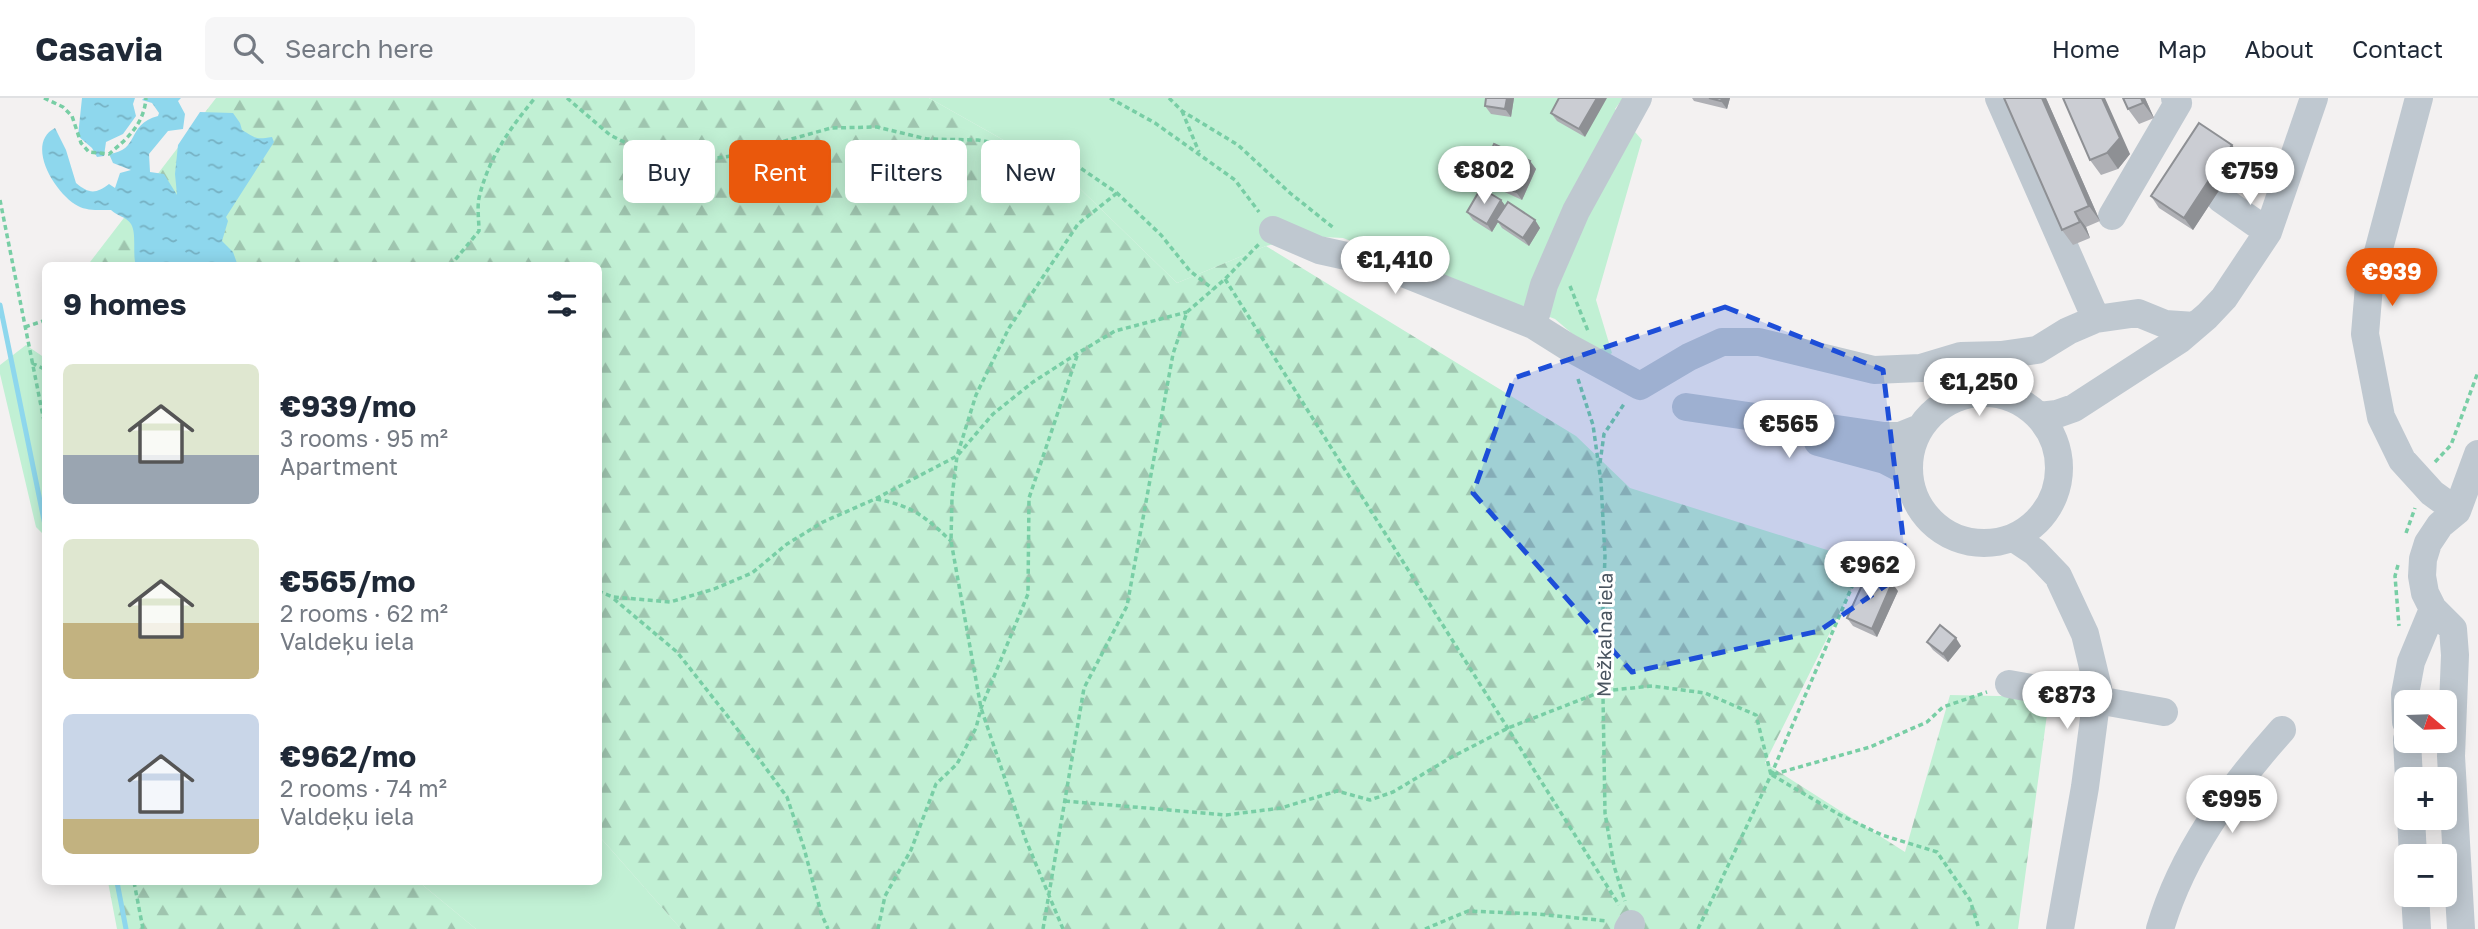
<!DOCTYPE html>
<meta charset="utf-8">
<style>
:root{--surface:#fff;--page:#f6f6f7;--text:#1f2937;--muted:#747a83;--line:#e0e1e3;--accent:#ea580c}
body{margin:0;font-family:"Golos Text",sans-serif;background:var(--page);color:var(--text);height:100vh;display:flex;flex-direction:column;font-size:26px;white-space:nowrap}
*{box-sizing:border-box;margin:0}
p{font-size:23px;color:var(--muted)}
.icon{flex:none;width:38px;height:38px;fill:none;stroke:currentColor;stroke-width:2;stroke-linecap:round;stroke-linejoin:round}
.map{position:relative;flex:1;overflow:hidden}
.panel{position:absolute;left:42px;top:164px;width:560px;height:623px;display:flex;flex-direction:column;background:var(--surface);border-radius:10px;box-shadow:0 4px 18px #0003}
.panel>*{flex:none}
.guide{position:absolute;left:623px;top:42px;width:665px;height:63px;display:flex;gap:14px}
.needle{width:46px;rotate:109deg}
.fabs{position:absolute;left:2394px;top:592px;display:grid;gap:14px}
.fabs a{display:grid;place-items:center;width:63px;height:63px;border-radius:10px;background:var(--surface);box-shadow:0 4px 18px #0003;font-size:35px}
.price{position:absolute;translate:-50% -60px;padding:0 16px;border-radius:24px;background:#fff;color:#222;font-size:23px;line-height:46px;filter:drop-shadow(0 2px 4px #0008)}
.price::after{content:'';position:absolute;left:50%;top:42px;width:21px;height:16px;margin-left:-10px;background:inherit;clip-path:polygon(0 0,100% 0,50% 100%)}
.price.selected{background:var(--accent);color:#fff}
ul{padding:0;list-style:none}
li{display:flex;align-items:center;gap:21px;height:175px;padding:0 21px}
li span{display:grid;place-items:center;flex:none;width:196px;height:140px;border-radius:10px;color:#555}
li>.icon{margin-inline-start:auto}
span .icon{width:84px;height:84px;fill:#fffc;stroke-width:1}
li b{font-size:30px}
h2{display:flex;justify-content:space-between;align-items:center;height:84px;padding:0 21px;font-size:30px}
.pill{padding:0 24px;border-radius:10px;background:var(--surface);box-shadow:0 4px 18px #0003;font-size:24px;line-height:63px}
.pill.selected{background:var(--accent);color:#fff}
header{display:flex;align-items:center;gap:42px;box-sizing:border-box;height:98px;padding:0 35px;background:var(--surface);border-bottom:2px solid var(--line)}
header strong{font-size:33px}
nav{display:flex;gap:38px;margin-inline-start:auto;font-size:24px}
.search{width:490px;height:63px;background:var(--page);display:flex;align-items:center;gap:18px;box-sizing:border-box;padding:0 24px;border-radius:10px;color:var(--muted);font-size:26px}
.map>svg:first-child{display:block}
</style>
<header>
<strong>Casavia</strong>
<div class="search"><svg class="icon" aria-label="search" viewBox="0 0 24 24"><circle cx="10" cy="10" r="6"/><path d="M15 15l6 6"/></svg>Search here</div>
<nav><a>Home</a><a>Map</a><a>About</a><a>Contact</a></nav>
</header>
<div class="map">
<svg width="2478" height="831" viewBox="0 0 2478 831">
<defs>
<pattern id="forest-firs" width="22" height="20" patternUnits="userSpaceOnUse" patternTransform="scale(1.75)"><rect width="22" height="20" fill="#c1f0d4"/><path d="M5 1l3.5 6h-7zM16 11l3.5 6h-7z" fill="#9fc5af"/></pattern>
<pattern id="water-ripples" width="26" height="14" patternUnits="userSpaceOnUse" patternTransform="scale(1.75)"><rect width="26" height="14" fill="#8ed7ed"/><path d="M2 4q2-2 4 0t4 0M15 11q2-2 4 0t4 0" fill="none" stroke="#76b1c3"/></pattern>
</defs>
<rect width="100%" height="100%" fill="#f3f1f1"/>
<path fill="#c1f0d4" d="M929,0H1623L1615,11L1642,42L1596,202L1612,255L1606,259L1582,244L1555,221L1343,140L1303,138L1266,148L1177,185L1067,78Z
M26,247L45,260V438L36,429L0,276V267Z
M599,738L681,831H476L419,784H598Z"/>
<path fill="url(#forest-firs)" d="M216,0H929L1067,78L1177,185L1266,148L1576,338L1630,390L1865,464L1765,665L1905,754L1950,597L2043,599L2048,609L2018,831H681L599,738L598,168H87Z
M108,784H419L476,831H117Z"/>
<path fill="url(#water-ripples)" d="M82,0H135L133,6L136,18L123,36L106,44L104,58L97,59L92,50L78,38Z
M144,0H181L178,3L185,16L183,31L168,33L149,56L150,74L164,76L177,97L175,76L178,47L200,14L233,15L240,25L242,32C256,40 255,42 272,39L274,44L226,119L228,123L222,143L233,154L238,168H136C132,155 137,136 131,126C127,119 117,118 111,112C100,112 87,113 78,108C56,97 24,46 55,30L66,52L76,85C89,96 96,96 109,86L115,90L120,75L131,72L113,65L109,56C141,52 125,27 158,18L159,15L152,5L142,2Z"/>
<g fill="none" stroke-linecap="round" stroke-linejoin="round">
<path stroke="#8ed7ed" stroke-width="5" d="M0,207L46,432
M117,784L126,831"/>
<path stroke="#78cea5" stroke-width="3.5" stroke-dasharray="5 3.5" stroke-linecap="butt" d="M44,0L63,9L72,18L81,45L89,54L109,56C128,40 144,26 146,0
M567,0L610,37L652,58L691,64L731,58L831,30L877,29L927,41L978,42L1047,54L1076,67L1117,95L1161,137L1190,173L1213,191
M1110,0L1155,25L1235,82L1259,114
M1169,0L1182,13L1238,47L1290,95L1335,131
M1182,13L1199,54
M0,102L46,333
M450,168L479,133C479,123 477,111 479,100C488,61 510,30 535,0
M1225,181L1619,807
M1570,188L1588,233
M25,229L46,222
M32,265L46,272
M1578,281L1593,327L1601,384L1605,458L1602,539L1605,715L1614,768L1625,803
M2435,364L2451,347L2478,274
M1600,365L1604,336L1624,306
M876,401C913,408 924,418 951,443
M2406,435L2415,410
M2398,467L2395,478L2399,528
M598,493L613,499L670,504L714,491L752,475L787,446L823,424L875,401L957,358L993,316L1033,284L1078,255L1115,233L1187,214
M614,501L677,554L729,620L787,699L804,750L821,815L828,831
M1772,677L1840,717L1882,737L1937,754L1970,802L1979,831
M1065,703L1226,717L1281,710L1337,693L1370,702L1393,694L1450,660L1508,630L1603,593L1652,588L1705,595L1756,617L1771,677L1870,649L1927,624L1943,609L1987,594
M134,784L143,831
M878,831L885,798L911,752L936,686L957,666L976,630L981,610L1028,496L1029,400L1078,255
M1043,831L1084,590L1127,508L1173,256L1187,214L1225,181L1259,146
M1063,831L1025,740L981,610L951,443L952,399L957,358L976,297L1009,230L1078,126L1117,95
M1425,831L1468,813L1537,816L1608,823
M1698,831L1771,677L1866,456"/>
<path stroke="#bfc8d0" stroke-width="28" d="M1999,0L2096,221
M2419,0L2369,188L2365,236L2381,319L2402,362L2432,395L2457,413
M2221,101L2268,134
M2112,118L2178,5L2175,0
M1273,132L1319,152L1378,165L1533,227L1568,249L1640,288L1689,259L1722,244H1759L1874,272L1921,270L1961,258L2001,257L2037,252L2068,233L2096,221L2138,215L2165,226L2195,228
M1533,227L1544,187L1576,113L1638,0
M1909 370a75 75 0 1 1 150 0a75 75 0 1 1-150 0Z
M1686,309L1884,338H1900L1920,330
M2039,318L2057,316L2074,310L2179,242L2207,218L2224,200L2268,134L2314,0
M1818,344L1885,362L1908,374
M2014,440L2035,454L2058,478L2085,536L2098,590L2085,689L2060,831
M2009,586L2164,614
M2406,624L2405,596L2411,564L2433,511
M2407,642L2409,681
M2411,719L2413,758
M2415,796L2417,831
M1628,831L1631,826
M2160,831C2182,756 2230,690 2282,632
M2461,831L2451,658L2455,557L2453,531L2433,511L2425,495L2422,478L2423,461L2428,445L2440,427L2457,413L2478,356"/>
</g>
<path fill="#afb0b5" d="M1486,0H1514L1511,19L1491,16L1485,8Z
M1559,0L1585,39L1557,23L1551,15Z
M1692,0H1730L1727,11L1694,3Z
M2046,0L2100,123L2086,129L2090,140L2073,147L2062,132Z
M2063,0L2130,56L2118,71L2101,77L2090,62Z
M2145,0L2154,20L2139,26L2128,11Z
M2241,59L2193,132L2159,110L2151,98Z
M1530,63L1536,71L1522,102L1485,85L1480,77Z
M1501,102L1505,108L1535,122L1540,130L1529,148L1502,130L1498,124L1492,134L1473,122L1467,114Z
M1898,493L1877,539L1853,528L1847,520Z
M1927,544L1961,548L1948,564L1933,552Z"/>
<path fill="#8e9094" d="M1507,0H1514L1511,19L1505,11Z
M1597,0H1607L1585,39L1579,31Z
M1722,0H1730L1727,11L1721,3Z
M2042,0H2046L2100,123L2089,108Z
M2102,0H2105L2130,56L2118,71L2107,55Z
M2141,0H2145L2154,20L2143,5Z
M2232,47L2241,59L2193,132L2184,120Z
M1530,63L1536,71L1522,102L1516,94Z
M1501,102L1507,110L1496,122L1498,124L1492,134L1487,126Z
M2075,114L2086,129L2090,140L2080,124Z
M1535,122L1540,130L1529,148L1523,140Z
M1892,485L1898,493L1877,539L1872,531Z
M1956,540L1961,548L1948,564L1943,556Z"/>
<path fill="#cbcdd3" stroke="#8e9094" stroke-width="2" d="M1486,0H1507L1505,11L1485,8Z
M1559,0H1597L1579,31L1551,15Z
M1709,0H1722L1721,3Z
M2004,0H2042L2089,108L2075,114L2080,124L2062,132Z
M2063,0H2102L2120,40L2107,55L2090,62Z
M2123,0H2141L2143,5L2128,11Z
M2199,25L2232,47L2184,120L2151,98Z
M1494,46L1530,63L1516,94L1480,77Z
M1481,90L1501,102L1487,126L1467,114Z
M1508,104L1535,122L1523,140L1496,122Z
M1868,474L1892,485L1872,531L1847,520Z
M1940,527L1956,540L1943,556L1927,544Z"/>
<path fill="#1d4ed8" fill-opacity="0.2" stroke="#1d4ed8" stroke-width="5" stroke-dasharray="14 9" stroke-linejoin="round" d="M1725,209L1883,272L1907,473L1819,533L1632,574L1473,395L1514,280Z"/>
<g text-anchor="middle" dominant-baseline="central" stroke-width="6" stroke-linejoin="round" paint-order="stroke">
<g font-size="19" fill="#49545f" stroke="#fff">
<text transform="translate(1604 537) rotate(-89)">Mežkalna iela</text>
</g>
</g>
</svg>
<div class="fabs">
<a><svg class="needle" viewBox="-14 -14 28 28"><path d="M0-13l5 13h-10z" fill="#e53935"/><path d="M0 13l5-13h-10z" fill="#747a83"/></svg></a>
<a>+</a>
<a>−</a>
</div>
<b class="price" style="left:1484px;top:108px">€802</b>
<b class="price" style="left:2250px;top:109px">€759</b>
<b class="price" style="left:1395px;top:198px">€1,410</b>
<b class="price selected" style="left:2392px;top:210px">€939</b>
<b class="price" style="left:1979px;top:320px">€1,250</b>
<b class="price" style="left:1789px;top:362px">€565</b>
<b class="price" style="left:1870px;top:503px">€962</b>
<b class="price" style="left:2067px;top:633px">€873</b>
<b class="price" style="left:2232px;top:737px">€995</b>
<div class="guide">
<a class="pill">Buy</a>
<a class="pill selected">Rent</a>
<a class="pill">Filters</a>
<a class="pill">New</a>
</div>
<section class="panel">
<h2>9 homes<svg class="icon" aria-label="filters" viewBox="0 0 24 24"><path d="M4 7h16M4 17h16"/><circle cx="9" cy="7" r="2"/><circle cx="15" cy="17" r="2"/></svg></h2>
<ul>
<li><span style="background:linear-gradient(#dfe7d0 65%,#9aa5b1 0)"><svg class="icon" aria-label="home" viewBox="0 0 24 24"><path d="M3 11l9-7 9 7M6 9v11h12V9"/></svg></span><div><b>€939/mo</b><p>3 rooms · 95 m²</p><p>Apartment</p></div></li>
<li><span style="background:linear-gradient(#dfe7d0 60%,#c2b280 0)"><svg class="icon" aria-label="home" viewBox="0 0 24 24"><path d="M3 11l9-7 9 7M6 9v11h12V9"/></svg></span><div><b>€565/mo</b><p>2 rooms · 62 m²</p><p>Valdeķu iela</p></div></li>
<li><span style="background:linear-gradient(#c9d6e8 75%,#c2b280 0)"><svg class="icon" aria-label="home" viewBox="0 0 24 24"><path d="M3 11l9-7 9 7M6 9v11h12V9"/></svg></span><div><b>€962/mo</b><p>2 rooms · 74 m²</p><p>Valdeķu iela</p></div></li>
</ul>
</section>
</div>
